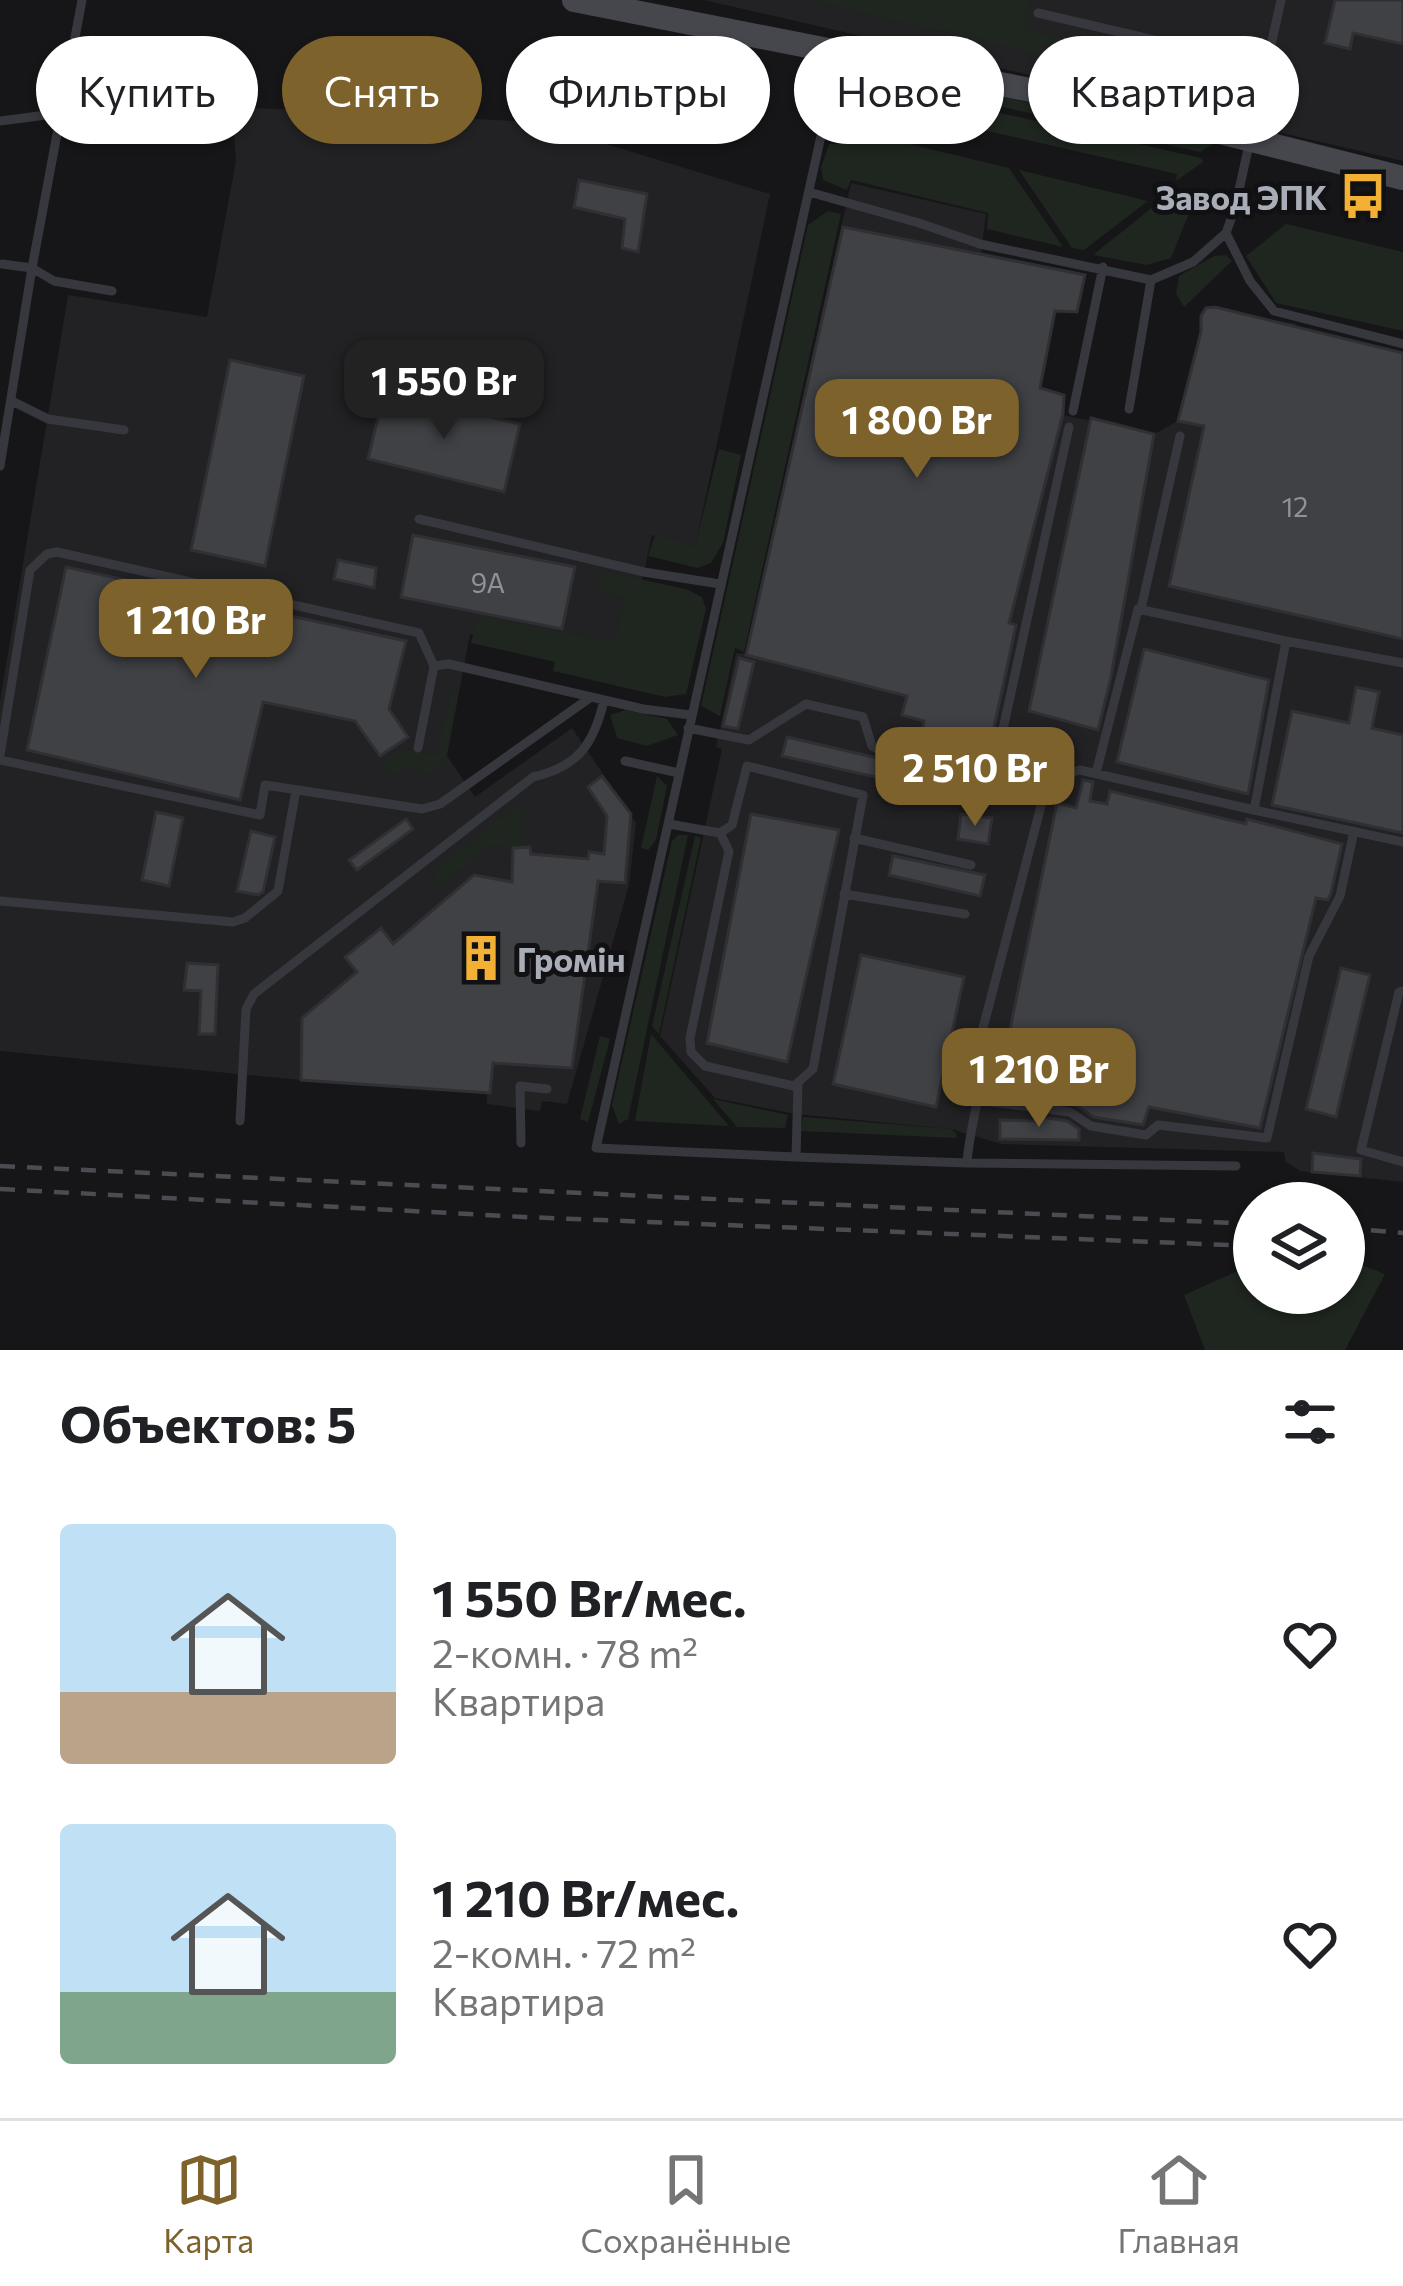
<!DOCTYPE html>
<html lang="ru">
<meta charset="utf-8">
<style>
:root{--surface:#fff;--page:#f6f6f6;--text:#202124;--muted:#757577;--line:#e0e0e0;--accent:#7e622b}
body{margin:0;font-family:Commissioner,sans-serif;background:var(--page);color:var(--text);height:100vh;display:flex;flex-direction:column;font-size:45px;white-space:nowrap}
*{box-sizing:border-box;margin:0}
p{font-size:39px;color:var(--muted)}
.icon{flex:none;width:66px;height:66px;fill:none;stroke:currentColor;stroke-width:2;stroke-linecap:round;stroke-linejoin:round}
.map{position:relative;height:1350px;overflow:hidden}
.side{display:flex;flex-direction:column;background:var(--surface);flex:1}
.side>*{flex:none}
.guide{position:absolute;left:36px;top:36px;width:1332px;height:108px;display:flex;gap:24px}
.controls{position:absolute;left:1233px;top:1182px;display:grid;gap:24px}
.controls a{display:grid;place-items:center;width:132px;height:132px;border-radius:50%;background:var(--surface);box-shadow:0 3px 9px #0004;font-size:60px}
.price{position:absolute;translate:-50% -102px;padding:0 27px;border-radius:24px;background:var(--accent);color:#fff;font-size:39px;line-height:78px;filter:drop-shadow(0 3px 6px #0008)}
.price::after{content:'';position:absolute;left:50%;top:72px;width:36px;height:27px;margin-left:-18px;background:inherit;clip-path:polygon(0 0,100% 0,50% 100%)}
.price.on{background:#222;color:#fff}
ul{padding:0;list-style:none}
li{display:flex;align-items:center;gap:36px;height:300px;padding:0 60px}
li span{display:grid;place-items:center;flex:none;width:336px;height:240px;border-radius:12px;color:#555}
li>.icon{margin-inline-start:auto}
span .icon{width:144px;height:144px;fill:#fffc;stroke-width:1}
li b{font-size:51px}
h2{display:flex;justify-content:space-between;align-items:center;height:144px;padding:0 60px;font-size:51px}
.tag{padding:0 42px;border-radius:54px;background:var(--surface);box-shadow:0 3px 9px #0004;font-size:42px;line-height:108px}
.tag.on{background:var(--accent);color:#fff}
.tabs{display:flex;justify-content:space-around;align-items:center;height:168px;border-top:3px solid var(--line);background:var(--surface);font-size:33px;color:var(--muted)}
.tabs a{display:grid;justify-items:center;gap:6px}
.tabs .on{color:var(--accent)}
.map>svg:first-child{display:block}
</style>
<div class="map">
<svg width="1403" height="1350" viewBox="0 0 1403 1350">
<rect width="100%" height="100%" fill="#161618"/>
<path fill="#222225" d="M704,0H1403V161Z
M232,107L534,122L770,194L695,547L652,535L623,668L470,634L447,756L475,797L572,728L636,823L629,885L567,1104L542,1101L540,1111L487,1104V1093L301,1080L0,1051V701L68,295L207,317L236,161Z
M851,183L986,214L981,252L1085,274L1077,312H1055L1041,387L1064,395L1063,415L1154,434L1178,421L1201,332L1199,324L1206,308L1296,324V328L1403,352V1182L1300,1171L1286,1162L1284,1152L1001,1144L951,1129L796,1114L715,1098L660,1036L722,749L716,747L736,653L746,654Z"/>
<path fill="#1e261f" d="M808,0H1029L1025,29L1145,57L1118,72Z
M1162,47L1238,66L1233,94L1229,97L1177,87L1162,61Z
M857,64L1213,144L1200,152L850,72Z
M844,78L1201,158L1203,162L1176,181L1177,174L886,108L882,116L840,127L832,115Z
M872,135L1009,168L1063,247L987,229L988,213L851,180L847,190L823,180L821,167L829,144H846Z
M1019,170L1148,201L1084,250L1072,248Z
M1164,198L1192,206L1171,258L1147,265L1093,255Z
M828,211L841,214L744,652L735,648L720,716L701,706L808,225Z
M1286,224L1403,252V331L1276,303L1246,256Z
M1214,256L1226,255L1232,261L1184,307L1176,294L1179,276Z
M719,449L741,455L723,543L711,563L698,568L648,556L655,535L695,546Z
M606,572L686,589L702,597L706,609L686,694L665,697L553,671L555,662L471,643L478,616L614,642L625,598L598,588V576Z
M451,691L457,692L444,765L427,775L414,766L395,775L377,765L401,748L438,756Z
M626,710L667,719L678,735L647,746L617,738L610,715Z
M657,776L667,786L656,840L648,850L641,848Z
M514,807L525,814L524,819H517V827L523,828L521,846L492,845L440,885H434L439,866Z
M678,835H688L628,1119L619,1124L612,1105L672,841Z
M695,836L701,838L659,1034L652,1026Z
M651,1034L729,1126L635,1121Z
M600,1036L610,1039L588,1122L580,1119Z
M713,1099L788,1115L785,1128L737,1127Z
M803,1117L951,1129L957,1134L956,1138L801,1131Z
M1344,1258L1385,1274L1345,1350H1205L1184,1295L1240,1270L1254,1269V1293H1344Z"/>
<path fill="#404145" stroke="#303034" stroke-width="3" d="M1335,0H1403V44L1353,33L1350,49L1325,43Z
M579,180L647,194L638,252L622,248L625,219L574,207Z
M843,227L1085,275L1077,312L1055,311L1040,388L1064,395L1063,414L1009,623L1016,625L992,737L981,735L973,769L919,751L924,721L902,715L907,696L746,655Z
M1215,307L1403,353V639L1169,586L1204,426L1178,421L1201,332V316L1206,308Z
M230,360L304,376L265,566L191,550Z
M384,392L520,424L504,492L368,459Z
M1091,418L1154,434L1111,677L1098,730L1029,711Z
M413,535L575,567L562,629L401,597Z
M338,560L376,568L374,588L334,579Z
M66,567L406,641L389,709L408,737L380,756L355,721L263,702L240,800L27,750Z
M1144,649L1269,680L1248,794L1117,762Z
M739,658L754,662L738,729L723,726Z
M1356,687L1379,692L1372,728L1403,735V833L1272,805L1292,711L1349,723Z
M787,737L873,757L892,766L889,780L782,756Z
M602,776L631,814L625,883L598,881L572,1068L493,1063L490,1093L301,1080L302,1018L357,972L345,957L381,928L393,944L474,875L512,882L513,848L530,847L531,854L588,859L589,852L604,854L607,816L588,787Z
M1083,780L1093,782L1090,801L1107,804L1110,791L1246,824L1247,819L1342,844L1331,893L1328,900L1316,898L1260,1128L1149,1107L1143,1125L1094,1117L1072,1103L1045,1100L1057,1041L1010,1029L1057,803L1076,808Z
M156,812L183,818L169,886L142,880Z
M751,814L839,830L787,1062L707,1043Z
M961,814L992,818L988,844L958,839Z
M406,819L413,829L357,870L349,860Z
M251,831L275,837L263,892L258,895L237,891Z
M893,856L985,875L980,896L889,875Z
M861,955L964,977L936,1107L833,1084Z
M187,963L218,965L215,1034H199L201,991L184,990Z
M1341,968L1370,975L1336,1117L1306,1109Z
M1041,1117L1067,1121L1079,1129V1140L1000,1139V1120L1040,1121Z
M1313,1153L1361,1159L1360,1176L1312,1172Z"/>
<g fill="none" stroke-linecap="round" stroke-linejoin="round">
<path stroke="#37383d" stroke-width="9" d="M1281,0L1235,208L1226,233L1250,281L1274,311L1403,344
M1038,13L1266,66
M0,121L62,113
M809,192L919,223L980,244L1151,280L1193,262L1226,233
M2,264L32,268L54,281L112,291
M12,401L48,419L124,430
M1129,409L1151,280
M1073,411L1103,267
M0,466L32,268L82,0
M419,519L644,572L720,584
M1141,609L1180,436
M1403,663L1286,641L1254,810L1403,842
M688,728L749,740L806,704L863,717L872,746C901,762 962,790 993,775L1069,427
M418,748L434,666L449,664L643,709L691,715
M0,755L30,570L47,554L57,552L419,633L434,666
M0,760L260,815L265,785L422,809L440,804L591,697
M625,761L679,773
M1096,773L1138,609L1286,641
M669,824L720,833L729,851L690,1038L691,1052L705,1066L794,1086L813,1069L863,795L747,766L732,825L720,833
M854,838L971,865
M844,894L965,914
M0,901L233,922L245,918L278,891L296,790
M1403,991L1399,992L1361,1150L1403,1162
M798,1084L796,1157L596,1148L821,136L835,55
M976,1100L1070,1112L1091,1126L1146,1135L1158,1125L1267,1138L1309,956L1340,896L1354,831
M240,1121L246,1009L254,994L533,777C578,767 594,744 604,700
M521,1143L520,1086L547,1089
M796,1157L967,1163C970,1118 989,1073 983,1028L1048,779L1080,770L1254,810
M967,1163L1236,1166"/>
<path stroke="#45474d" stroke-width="24" d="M574,0L1132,110L1403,178"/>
<path stroke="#4a4c52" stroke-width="4.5" stroke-dasharray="15 12" stroke-linecap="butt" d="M0,1166L1254,1224
M0,1189L524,1217L1254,1246
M1344,1228L1403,1233"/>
</g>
<defs>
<symbol id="bus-bare" viewBox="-9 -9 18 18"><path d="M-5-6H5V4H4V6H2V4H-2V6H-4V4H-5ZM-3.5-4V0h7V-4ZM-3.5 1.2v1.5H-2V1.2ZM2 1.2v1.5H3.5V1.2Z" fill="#f2b134" stroke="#111113" stroke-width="2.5" paint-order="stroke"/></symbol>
<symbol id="building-bare" viewBox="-9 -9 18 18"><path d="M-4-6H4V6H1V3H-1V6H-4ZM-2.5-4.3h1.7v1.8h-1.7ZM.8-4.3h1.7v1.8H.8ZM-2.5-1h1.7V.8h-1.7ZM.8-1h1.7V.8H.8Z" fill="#f2b134" stroke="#111113" stroke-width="2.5" paint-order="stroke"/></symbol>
</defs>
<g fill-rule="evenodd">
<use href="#bus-bare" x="1330" y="163" width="66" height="66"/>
<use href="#building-bare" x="448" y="925" width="66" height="66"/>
</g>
<g text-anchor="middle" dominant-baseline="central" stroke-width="10" stroke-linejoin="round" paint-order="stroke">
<g font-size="27" fill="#8e929b">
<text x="1295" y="506">12</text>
<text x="488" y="582">9А</text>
</g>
<g font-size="33" font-weight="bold" fill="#a8adb8" stroke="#111113" text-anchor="end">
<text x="1327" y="196">Завод ЭПК</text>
<text x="517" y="958" text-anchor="start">Громін</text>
</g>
</g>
</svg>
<div class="controls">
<a><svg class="icon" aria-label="layers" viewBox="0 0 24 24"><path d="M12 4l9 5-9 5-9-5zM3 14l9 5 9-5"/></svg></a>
</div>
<b class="price on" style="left:444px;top:442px">1 550 Br</b>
<b class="price" style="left:917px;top:481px">1 800 Br</b>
<b class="price" style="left:196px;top:681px">1 210 Br</b>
<b class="price" style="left:975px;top:829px">2 510 Br</b>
<b class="price" style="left:1039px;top:1130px">1 210 Br</b>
<div class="guide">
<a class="tag">Купить</a>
<a class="tag on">Снять</a>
<a class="tag">Фильтры</a>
<a class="tag">Новое</a>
<a class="tag">Квартира</a>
</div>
</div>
<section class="side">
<h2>Объектов: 5<svg class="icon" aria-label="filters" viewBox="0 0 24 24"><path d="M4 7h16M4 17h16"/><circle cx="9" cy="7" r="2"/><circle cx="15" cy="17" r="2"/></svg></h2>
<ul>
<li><span style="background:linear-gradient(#bfe0f5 70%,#b9a48a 0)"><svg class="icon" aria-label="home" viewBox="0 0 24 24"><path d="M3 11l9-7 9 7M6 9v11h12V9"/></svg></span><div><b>1 550 Br/мес.</b><p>2-комн. · 78 m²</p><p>Квартира</p></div><svg class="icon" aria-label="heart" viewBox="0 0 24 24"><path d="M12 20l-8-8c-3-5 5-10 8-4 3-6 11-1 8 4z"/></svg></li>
<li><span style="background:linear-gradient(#bfe0f5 70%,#7fa58c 0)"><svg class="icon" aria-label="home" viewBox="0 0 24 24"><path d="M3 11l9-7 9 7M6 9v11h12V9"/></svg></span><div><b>1 210 Br/мес.</b><p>2-комн. · 72 m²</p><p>Квартира</p></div><svg class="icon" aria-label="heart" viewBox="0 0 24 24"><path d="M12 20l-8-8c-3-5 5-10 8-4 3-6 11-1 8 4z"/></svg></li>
</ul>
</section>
<nav class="tabs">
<a class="on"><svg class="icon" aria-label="map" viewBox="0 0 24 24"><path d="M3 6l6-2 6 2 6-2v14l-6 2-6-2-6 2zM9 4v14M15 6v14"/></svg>Карта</a>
<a><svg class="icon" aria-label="saved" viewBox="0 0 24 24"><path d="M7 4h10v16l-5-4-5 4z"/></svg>Сохранённые</a>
<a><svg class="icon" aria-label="home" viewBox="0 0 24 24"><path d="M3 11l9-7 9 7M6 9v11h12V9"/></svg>Главная</a>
</nav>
